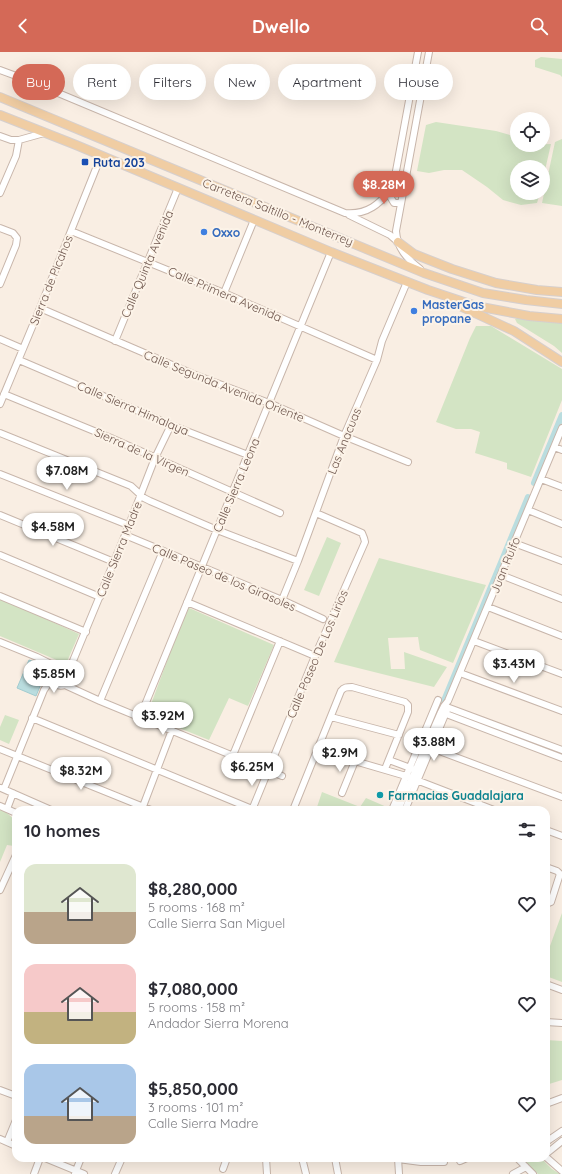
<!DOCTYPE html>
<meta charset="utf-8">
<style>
:root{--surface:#fff;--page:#f2f2f3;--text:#2b2b33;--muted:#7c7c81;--accent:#d46957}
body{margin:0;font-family:Quicksand,sans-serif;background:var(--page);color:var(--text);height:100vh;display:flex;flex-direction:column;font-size:15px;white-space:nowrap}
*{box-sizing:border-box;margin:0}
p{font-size:13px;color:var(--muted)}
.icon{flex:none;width:22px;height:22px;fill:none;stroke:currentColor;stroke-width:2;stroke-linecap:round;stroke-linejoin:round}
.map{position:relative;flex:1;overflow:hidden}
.side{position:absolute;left:12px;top:754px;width:538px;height:356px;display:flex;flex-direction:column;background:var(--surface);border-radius:12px;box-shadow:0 4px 16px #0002}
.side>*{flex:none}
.top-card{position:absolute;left:12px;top:12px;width:538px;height:36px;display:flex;gap:8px}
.controls{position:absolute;left:510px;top:60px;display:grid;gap:8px}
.controls a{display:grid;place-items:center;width:40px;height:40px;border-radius:50%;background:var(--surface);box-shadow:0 4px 16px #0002;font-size:20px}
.price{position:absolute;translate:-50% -34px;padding:0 9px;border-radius:14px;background:#fff;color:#222;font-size:13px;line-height:26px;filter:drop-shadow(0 1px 2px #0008)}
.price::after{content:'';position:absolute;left:50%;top:24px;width:12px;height:9px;margin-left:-6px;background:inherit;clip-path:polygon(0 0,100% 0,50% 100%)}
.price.current{background:var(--accent);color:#fff}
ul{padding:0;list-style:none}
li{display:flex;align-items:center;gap:12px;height:100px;padding:0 12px}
li span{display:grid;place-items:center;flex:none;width:112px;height:80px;border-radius:12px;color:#555}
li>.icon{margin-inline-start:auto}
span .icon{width:48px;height:48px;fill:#fffc;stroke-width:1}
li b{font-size:17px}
h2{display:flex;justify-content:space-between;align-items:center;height:48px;padding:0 12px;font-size:17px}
.tag{padding:0 14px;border-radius:18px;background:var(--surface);box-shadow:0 4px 16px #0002;font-size:14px;line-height:36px}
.tag.current{background:var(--accent);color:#fff}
header{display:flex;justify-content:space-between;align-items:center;height:52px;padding:0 12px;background:var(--accent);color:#fff;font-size:18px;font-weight:700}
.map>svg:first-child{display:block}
</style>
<header><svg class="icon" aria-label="back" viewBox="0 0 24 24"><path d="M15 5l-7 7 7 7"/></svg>Dwello<svg class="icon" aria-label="search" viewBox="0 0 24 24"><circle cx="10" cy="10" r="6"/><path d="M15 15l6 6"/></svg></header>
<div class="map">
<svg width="562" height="1122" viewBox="0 0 562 1122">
<rect width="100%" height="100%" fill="#f9eee3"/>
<path fill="#d3e4c4" d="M541,5L562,7V25L560,23L535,15V8Z
M436,70L496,79L517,85V93L551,92L543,127V115H517V141H540L537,151L521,153L503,148L487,135L462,118H444L429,121L417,119L426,73Z
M562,87V154L542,151L555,90Z
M519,266L562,271V301L554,294L517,271L515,267Z
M476,274H491L562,317V348L531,425L507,417V411L475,401L480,380L471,377H456L436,370L470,286Z
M327,485L341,491L319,544L304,538Z
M379,506L486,533L453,611L420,598L418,585L388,586L391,617H405L404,600L447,615L434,635L334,610Z
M0,546L79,582L66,612L0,584Z
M187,555L274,593L248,654L229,646L209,688L147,663Z
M5,663L19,668L9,692L0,688V675Z
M322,740L360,755L366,746L389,756L388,758H316Z
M0,755L15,768L16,770V791L14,794L7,793L0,810Z
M562,861V930L546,924V905Z
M546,988L562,989V1028L546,1033Z
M522,1106H541L552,1117L560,1122H538Z"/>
<path fill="#badddf" stroke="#a2ccd0" d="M29,608L48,615L36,644L17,636Z"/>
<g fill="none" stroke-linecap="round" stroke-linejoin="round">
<path stroke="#badddf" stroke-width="6" d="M534,431L562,363
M439,653L443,651L528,445"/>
<defs>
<path id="minor" d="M0,18L27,28L345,161C368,163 379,152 393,136
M0,84L11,88H19L44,81
M0,141L16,104L19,88
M401,151H394L391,146L418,0
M349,163L390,183L398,190
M0,176L13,181L17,186L16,193L0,232
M71,179L224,241L377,308
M420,217C407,207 397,196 396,179L429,0
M224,241L254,168
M40,256L193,322L269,351L344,384L408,410
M0,287L23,297
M115,289L178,136
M19,308L171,373L248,403
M4,342L111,386L280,461
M0,352L40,256L101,104
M0,381L131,434L144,446L150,449L217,478L298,509
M554,395L562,398
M0,422L128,473
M541,427L562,435
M528,458L562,472
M0,463L114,510
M125,483L282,548L323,567
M514,491L562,509
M0,503L100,545
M501,523L562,547
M0,544L86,580
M282,548L298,509L344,384L377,308L382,289L407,230
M187,550L315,604
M488,555L562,584
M474,589L562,622
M0,590L37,605L59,616L66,618L68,621L69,625L68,630L65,633
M68,621L125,483L155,406L171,373
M460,621L562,659
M52,628C55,633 59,635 65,633
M65,633L100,649L282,724
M100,649L163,499
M444,654L562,698
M441,660L562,706
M140,665L331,200
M331,665L399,683
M32,666L252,757
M426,694L562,745
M0,697L151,758
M317,698L406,724L494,758
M233,703L280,589
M389,708L413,717
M1,736L51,758
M4,737L44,638C46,635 48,632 50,629C54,624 49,620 59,616
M342,741L355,709
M0,754L16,761
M7,757L13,741
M142,757L172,678
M252,758L315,604L365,490L364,486L362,481L316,461
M293,758L341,639C344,635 347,635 352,635L405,650L408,653V660L385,717
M392,758L438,648
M398,758L441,660L444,654L448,649L562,376
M405,758L447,658
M546,778L562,784
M546,815L557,819L560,822L551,850L546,852
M0,838L16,803
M546,932L562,938
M546,970L562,971
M0,1038L16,1044
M546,1052L562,1046
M0,1087L16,1094
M7,1090L16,1068
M546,1090L562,1079
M546,1102L562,1089
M546,1105L562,1119
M45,1106L84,1122
M266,1106L267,1122
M302,1106L306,1122
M335,1106L338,1122
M398,1106L399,1122
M517,1106L533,1122
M398,1107L421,1110H444
M460,1109L467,1106
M223,1117L227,1106
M75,1121L81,1106
M34,1122L40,1106
M115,1122L122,1106
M513,1122L526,1115"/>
<path id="major" d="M0,45L424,221L483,241L526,248L562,252
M0,63L76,93L331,200L428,238L476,254L529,264L562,267
M398,190L414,202L452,217L496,231L537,238L562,240
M462,255L514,279L562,310"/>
</defs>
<use href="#minor" stroke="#c8b6ab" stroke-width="8"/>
<use href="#major" stroke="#d6cfcd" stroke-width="10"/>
<use href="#minor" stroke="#fff" stroke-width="6"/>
<use href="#major" stroke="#f0cda3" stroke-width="8"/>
</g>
<rect fill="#1a4fb4" stroke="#fcf3e8" stroke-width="1.5" x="81" y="106" width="8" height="8" rx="2"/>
<g fill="#3f7fe0" stroke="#fcf3e8" stroke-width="1.5">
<circle cx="204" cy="180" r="4"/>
<circle cx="414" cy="259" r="4"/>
</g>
<circle fill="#0f9aa8" stroke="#fcf3e8" stroke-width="1.5" cx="380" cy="743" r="4"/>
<g text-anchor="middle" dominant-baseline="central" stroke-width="4" stroke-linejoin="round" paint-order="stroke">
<g font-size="12" font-weight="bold" fill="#164399" stroke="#fcf3e8" text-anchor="start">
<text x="93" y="110">Ruta 203</text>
</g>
<g font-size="12" fill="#6d554c" stroke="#fcf3e8">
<text transform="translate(278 160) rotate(22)">Carretera Saltillo - Monterrey</text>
<text transform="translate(147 212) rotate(-67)">Calle Quinta Avenida</text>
<text transform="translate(51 228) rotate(-68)">Sierra de Picahos</text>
<text transform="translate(225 242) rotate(23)">Calle Primera Avenida</text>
<text transform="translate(224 334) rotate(22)">Calle Segunda Avenida Oriente</text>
<text transform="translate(133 356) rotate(23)">Calle Sierra Himalaya</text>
<text transform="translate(344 389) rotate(-68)">Las Anacuas</text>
<text transform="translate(142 400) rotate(24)">Sierra de la Virgen</text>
<text transform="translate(236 433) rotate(-67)">Calle Sierra Leona</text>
<text transform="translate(119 497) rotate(-68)">Calle Sierra Madre</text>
<text transform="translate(505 513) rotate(-68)">Juan Rulfo</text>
<text transform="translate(224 525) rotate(23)">Calle Paseo de los Girasoles</text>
<text transform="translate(317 602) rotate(-67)">Calle Paseo De Los Lirios</text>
</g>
<g font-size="12" font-weight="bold" fill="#366cbe" stroke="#fcf3e8" text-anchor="start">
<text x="212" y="180">Oxxo</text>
<text x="422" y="252">MasterGas<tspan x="422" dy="14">propane</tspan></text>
</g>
<g font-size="12" font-weight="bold" fill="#0d838f" stroke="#fcf3e8" text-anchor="start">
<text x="388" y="743">Farmacias Guadalajara</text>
</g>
</g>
</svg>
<div class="controls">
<a><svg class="icon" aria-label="locate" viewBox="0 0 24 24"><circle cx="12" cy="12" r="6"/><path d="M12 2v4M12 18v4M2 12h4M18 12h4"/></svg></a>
<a><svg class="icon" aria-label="layers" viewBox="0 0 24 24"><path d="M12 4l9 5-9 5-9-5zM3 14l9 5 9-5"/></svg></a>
</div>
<b class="price current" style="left:384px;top:153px">$8.28M</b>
<b class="price" style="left:67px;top:439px">$7.08M</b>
<b class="price" style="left:53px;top:495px">$4.58M</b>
<b class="price" style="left:514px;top:632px">$3.43M</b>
<b class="price" style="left:54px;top:642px">$5.85M</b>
<b class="price" style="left:163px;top:684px">$3.92M</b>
<b class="price" style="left:434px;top:710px">$3.88M</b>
<b class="price" style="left:340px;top:721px">$2.9M</b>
<b class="price" style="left:252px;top:735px">$6.25M</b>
<b class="price" style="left:81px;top:739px">$8.32M</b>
<div class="top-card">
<a class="tag current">Buy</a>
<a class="tag">Rent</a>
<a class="tag">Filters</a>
<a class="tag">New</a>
<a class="tag">Apartment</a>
<a class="tag">House</a>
</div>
<section class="side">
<h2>10 homes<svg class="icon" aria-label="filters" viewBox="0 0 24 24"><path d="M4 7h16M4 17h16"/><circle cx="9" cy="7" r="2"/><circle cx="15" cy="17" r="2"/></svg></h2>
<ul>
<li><span style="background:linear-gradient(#dfe7d0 60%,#b9a48a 0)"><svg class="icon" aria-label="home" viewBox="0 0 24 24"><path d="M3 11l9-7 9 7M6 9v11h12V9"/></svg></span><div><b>$8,280,000</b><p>5 rooms · 168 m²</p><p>Calle Sierra San Miguel</p></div><svg class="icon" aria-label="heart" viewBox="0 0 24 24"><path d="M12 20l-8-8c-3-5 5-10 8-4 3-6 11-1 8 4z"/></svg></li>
<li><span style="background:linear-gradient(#f6c9c9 60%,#c2b280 0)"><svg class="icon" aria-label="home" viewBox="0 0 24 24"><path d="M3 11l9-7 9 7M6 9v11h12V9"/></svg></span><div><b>$7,080,000</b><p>5 rooms · 158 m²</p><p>Andador Sierra Morena</p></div><svg class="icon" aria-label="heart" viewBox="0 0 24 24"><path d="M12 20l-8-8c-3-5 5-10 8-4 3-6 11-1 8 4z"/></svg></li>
<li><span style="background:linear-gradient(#a9c7e8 65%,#b9a48a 0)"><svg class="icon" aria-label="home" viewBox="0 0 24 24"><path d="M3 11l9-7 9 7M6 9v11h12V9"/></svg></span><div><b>$5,850,000</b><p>3 rooms · 101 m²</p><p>Calle Sierra Madre</p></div><svg class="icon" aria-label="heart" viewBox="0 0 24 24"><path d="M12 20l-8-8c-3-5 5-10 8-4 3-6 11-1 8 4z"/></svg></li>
</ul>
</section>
</div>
